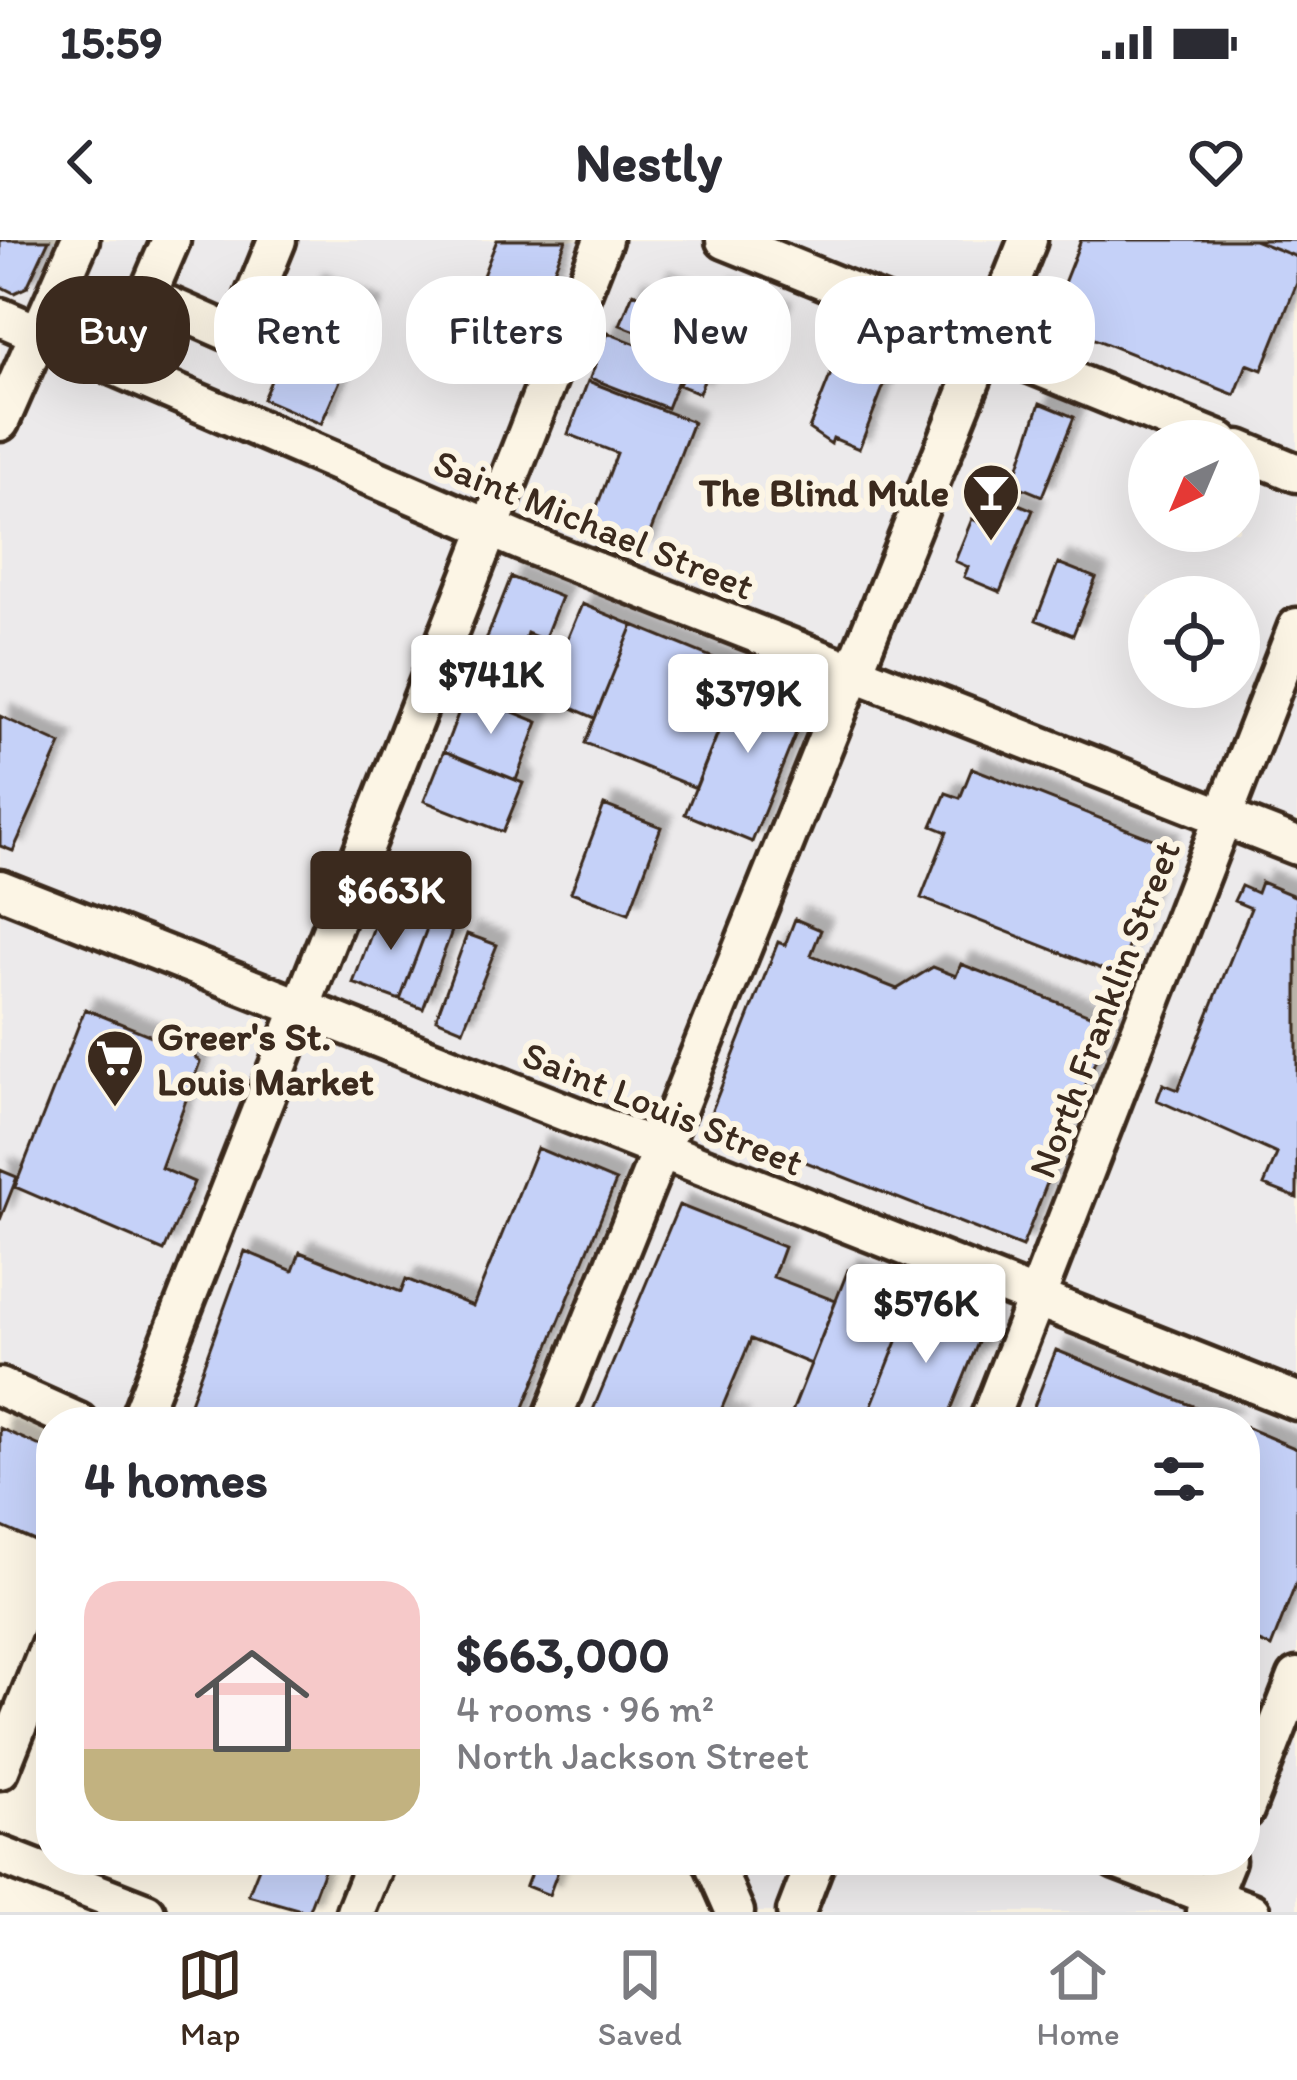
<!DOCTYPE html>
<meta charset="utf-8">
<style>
:root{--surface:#fff;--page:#f7f7f7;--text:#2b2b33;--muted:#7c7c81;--line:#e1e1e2;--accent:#3b2a1e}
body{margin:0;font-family:Itim,sans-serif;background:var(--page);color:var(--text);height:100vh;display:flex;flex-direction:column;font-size:45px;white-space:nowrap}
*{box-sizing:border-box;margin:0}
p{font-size:39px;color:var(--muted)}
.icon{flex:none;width:66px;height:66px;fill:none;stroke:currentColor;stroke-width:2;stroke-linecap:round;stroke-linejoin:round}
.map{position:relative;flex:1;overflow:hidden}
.side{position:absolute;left:36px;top:1167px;width:1224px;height:468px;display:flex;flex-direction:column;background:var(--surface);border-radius:48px;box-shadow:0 12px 48px #0002}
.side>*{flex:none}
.guide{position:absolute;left:36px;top:36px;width:1227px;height:108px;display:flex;gap:24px}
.needle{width:78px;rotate:224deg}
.buttons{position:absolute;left:1128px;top:180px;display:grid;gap:24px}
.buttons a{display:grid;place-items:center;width:132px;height:132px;border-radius:50%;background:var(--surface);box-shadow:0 12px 48px #0002;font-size:60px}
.price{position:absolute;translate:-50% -102px;padding:0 27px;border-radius:12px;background:#fff;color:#222;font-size:39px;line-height:78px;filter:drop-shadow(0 3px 6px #0008)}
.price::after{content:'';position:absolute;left:50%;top:72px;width:36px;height:27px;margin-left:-18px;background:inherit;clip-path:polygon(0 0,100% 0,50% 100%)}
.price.selected{background:var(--accent);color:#fff}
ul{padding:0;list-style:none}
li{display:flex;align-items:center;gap:36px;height:300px;padding:0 48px}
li+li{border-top:3px solid var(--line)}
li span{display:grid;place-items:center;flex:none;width:336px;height:240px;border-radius:36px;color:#555}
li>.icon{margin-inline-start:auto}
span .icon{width:144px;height:144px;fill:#fffc;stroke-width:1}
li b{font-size:51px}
h2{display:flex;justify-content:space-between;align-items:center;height:144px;padding:0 48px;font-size:51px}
.tag{padding:0 42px;border-radius:48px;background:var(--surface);box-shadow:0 12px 48px #0002;font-size:42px;line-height:108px}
.tag.selected{background:var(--accent);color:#fff}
.status{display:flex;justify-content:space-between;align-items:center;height:84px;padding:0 60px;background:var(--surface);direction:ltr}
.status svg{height:33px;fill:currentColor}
header{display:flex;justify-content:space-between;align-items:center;height:156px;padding:0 48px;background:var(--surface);font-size:54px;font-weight:800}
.menu{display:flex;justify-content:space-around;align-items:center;height:168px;border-top:3px solid var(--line);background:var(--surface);font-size:33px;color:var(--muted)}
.menu a{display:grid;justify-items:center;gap:6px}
.menu .selected{color:var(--accent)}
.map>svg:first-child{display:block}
</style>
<div class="status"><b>15:59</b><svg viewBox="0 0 49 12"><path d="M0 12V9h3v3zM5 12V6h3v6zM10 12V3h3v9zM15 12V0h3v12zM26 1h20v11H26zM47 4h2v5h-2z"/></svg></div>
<header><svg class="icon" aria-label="back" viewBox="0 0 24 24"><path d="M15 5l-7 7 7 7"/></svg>Nestly<svg class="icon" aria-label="heart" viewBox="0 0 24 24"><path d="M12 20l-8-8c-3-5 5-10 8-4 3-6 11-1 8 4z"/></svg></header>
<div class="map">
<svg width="1297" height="1672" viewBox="0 0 1297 1672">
<defs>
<filter id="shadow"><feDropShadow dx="11" dy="-11" stdDeviation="3" flood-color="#0004"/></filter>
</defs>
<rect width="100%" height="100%" fill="#fcf5e5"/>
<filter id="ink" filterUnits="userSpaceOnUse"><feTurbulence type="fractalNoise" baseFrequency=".00833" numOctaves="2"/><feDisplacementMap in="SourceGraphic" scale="24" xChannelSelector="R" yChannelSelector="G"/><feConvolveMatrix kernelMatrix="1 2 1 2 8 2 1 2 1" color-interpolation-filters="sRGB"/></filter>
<g filter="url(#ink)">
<path fill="#eceaeb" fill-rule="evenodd" d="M0,0H1297V1672H717L693,1620H1245V1182H51L0,1165ZM1149,201H1239V291H1149ZM1149,357H1239V447H1149Z"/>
<path fill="#c5d1f8" stroke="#3b2a1e" stroke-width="3" filter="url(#shadow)" d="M0,0H49L27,47L14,53L0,46Z
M497,0H566L524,105L465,81Z
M1081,0H1254L1297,17V43L1262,130L1247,124L1235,155L1049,81Z
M1254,0H1297V17Z
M658,43L682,52L675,69L694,77L682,109L620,85L633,53L651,60Z
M313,44L371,70L321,184L263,159Z
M722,49L780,73L754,140L711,123L699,153L679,145Z
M608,93L685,123L667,168L590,138Z
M845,98L895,117L859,209L833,198L831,204L809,189Z
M588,141L693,182L643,311L588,290L617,213L568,194Z
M1040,163L1074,177L1042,256L1013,244Z
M997,255L1033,270L1000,352L964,337L968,327L955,321L972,279L985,285Z
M1058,323L1096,338L1073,395L1036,380Z
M511,337L561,357L544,400L527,393L504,466L466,451Z
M582,364L633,385L595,478L544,456Z
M633,385L743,430L696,548L585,503Z
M743,430L810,458L752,602L685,574Z
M466,453L538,482L516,540L444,511Z
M0,476L61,504L13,611L0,606Z
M444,511L523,543L503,592L424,561Z
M972,528L1168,605L1117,735L921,658L947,592L932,586L946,553L960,558Z
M604,565L661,587L629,673L571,652Z
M1261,642L1297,657V958L1264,945L1277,914L1157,860L1163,844L1178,850L1251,668L1234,661L1241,646L1257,653Z
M382,665L429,683L400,760L353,743Z
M795,679L821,690L811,715L897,749L933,727L956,736L961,724L1110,783L1022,1007L707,883L778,702L785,705Z
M429,683L452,691L423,769L400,760Z
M467,694L497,705L463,790L436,779Z
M85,769L189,811L200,822L161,928L194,942L164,1011L15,947Z
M537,908L616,941L518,1182H183L245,1011L293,1031L300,1012L401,1052L406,1039L473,1066Z
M0,930L17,937L0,980Z
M679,965L784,1007L773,1037L836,1061L811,1124L751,1099L719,1175L739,1182H588Z
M848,1030L915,1056L865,1182H788Z
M915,1056L985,1085L946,1182H865Z
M1056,1110L1232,1182H1028Z
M1245,1187L1297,1209V1341L1271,1407L1245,1396Z
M0,1188L51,1211V1295L46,1306L0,1286Z
M262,1620L327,1622L308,1672L248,1655Z
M536,1620H562L549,1655L526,1646Z"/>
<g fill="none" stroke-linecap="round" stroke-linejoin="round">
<defs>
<path id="minor" d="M171,0L147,56L238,96L277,0
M725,0L1221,201
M0,77L522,302L1297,606
M0,182L80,0
M1239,209L1297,233
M0,649L1297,1161
M0,1147L78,1182
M138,1182L603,0
M551,1182L1028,0
M988,1182L1297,387
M0,1530L51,1402
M1245,1570L1297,1437
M0,1615L146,1672
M712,1620L735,1672
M1116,1620L1251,1672
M355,1672L376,1620
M796,1672L816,1620
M1205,1672L1226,1620"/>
</defs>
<use href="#minor" stroke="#3b2a1e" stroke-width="45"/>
<use href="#minor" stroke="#fcf5e5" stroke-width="36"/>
</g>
</g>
<defs>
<symbol id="bar-pin" viewBox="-11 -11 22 30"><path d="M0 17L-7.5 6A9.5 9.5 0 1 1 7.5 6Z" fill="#3b2a1e" stroke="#fcf5e5"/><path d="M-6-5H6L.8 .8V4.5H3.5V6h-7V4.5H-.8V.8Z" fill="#fff"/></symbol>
<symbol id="supermarket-pin" viewBox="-11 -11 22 30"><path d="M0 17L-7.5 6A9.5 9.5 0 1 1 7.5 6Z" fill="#3b2a1e" stroke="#fcf5e5"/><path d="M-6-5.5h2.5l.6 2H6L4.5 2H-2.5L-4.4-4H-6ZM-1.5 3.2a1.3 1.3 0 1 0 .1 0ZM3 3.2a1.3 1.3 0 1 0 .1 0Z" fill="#fff"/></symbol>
</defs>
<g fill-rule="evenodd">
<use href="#bar-pin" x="958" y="219" width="66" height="90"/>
<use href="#supermarket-pin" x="82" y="785" width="66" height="90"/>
</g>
<g text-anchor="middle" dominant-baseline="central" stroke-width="12" stroke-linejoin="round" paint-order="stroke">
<g font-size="39" font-weight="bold" fill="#3b2a1e" stroke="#fcf5e5" text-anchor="end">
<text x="949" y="252">The Blind Mule</text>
<text x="157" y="796" text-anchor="start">Greer's St.<tspan x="157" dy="45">Louis Market</tspan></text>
</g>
<g font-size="39" fill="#3b2a1e" stroke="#fcf5e5">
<text transform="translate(594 284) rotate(22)">Saint Michael Street</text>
<text transform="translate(1104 769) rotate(-69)">North Franklin Street</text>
<text transform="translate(663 868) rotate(22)">Saint Louis Street</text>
</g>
</g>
</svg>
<div class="buttons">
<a><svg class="needle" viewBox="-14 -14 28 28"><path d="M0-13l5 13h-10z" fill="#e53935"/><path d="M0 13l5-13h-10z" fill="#7c7c81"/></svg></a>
<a><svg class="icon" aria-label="locate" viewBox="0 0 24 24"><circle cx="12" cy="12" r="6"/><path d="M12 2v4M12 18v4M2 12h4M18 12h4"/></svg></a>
</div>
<b class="price" style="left:491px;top:497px">$741K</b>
<b class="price" style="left:748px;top:516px">$379K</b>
<b class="price selected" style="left:391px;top:713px">$663K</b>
<b class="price" style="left:926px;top:1126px">$576K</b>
<div class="guide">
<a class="tag selected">Buy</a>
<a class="tag">Rent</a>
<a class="tag">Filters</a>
<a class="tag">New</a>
<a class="tag">Apartment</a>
</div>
<section class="side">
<h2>4 homes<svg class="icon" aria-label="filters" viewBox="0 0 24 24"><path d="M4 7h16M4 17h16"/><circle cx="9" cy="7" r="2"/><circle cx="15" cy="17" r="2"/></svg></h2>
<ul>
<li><span style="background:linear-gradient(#f6c9c9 70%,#c2b280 0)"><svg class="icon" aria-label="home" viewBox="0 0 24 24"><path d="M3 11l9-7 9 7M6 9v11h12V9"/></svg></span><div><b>$663,000</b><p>4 rooms · 96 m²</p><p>North Jackson Street</p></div></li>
</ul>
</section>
</div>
<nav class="menu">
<a class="selected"><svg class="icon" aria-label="map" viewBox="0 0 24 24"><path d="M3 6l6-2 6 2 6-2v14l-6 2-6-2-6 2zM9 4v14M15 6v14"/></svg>Map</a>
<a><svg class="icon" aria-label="saved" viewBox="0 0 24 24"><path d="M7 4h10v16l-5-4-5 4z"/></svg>Saved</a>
<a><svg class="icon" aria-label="home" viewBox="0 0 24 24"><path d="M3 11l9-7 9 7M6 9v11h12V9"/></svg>Home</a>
</nav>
